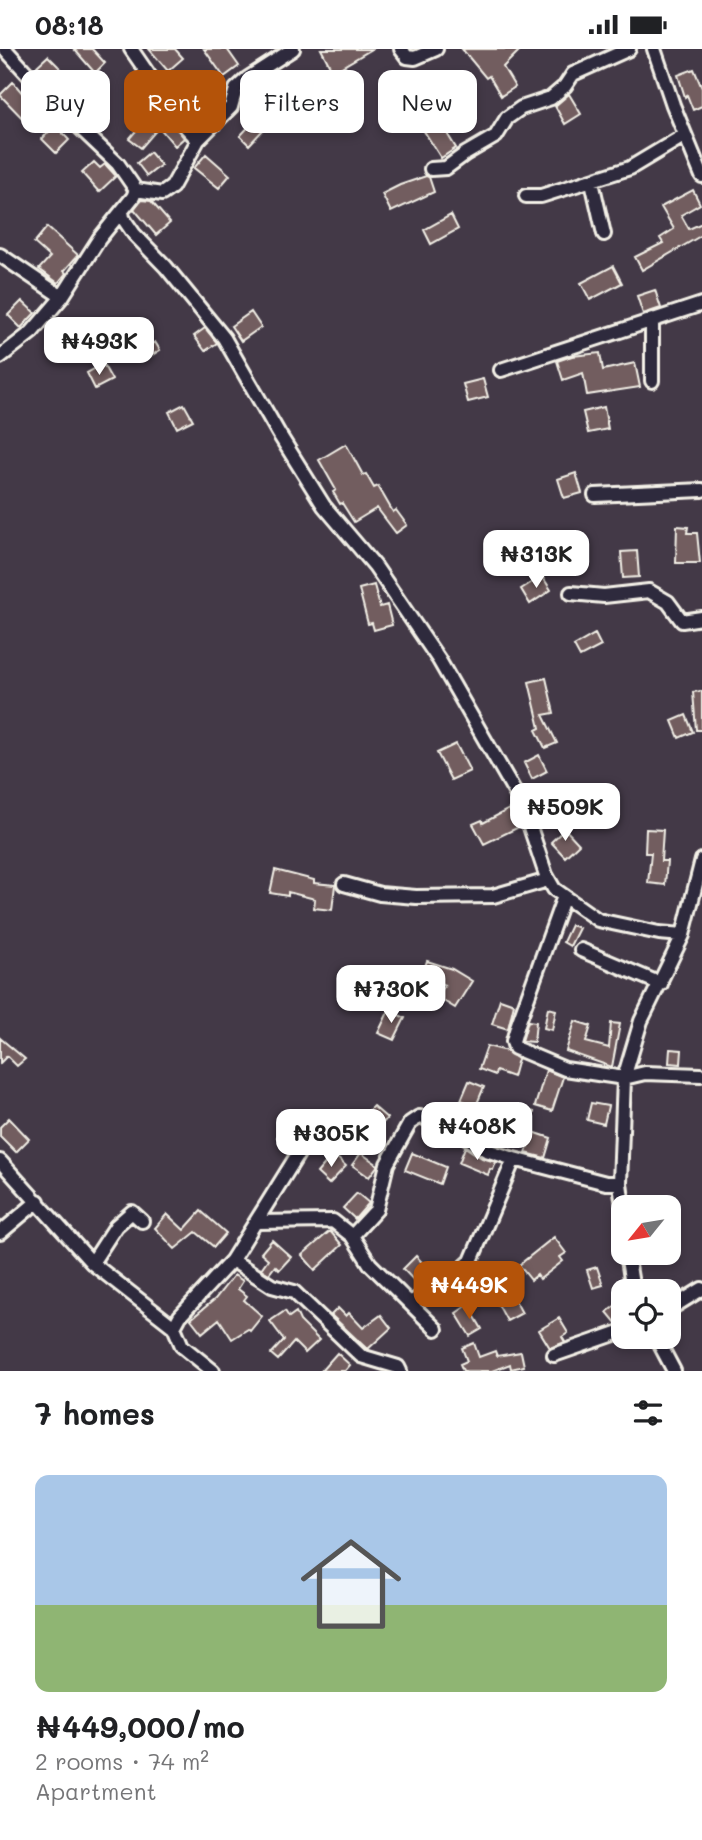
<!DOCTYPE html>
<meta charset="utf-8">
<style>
:root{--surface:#fff;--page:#f6f6f6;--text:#202124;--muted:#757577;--line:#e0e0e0;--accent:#b45309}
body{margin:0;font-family:Mali,sans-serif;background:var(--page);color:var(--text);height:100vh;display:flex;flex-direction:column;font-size:26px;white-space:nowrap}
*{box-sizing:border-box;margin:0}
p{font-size:23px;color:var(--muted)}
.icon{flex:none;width:38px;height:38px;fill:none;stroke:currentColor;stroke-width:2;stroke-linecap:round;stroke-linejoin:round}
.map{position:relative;height:1322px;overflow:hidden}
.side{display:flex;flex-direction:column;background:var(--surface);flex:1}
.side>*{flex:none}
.hud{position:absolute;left:21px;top:21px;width:662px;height:63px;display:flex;gap:14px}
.needle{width:46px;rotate:240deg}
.tools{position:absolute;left:611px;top:1146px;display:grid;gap:14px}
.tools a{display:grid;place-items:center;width:70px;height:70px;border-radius:14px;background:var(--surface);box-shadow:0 4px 10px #0003;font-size:35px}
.price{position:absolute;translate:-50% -60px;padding:0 16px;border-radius:14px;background:#fff;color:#222;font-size:23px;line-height:46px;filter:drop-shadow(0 2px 4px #0008)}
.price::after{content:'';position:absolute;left:50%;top:42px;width:21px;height:16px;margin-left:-10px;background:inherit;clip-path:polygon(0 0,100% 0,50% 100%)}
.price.on{background:var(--accent);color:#fff}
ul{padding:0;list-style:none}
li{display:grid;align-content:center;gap:14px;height:371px;padding:0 35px}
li+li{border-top:2px solid var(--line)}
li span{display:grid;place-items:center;height:217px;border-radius:14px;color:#555}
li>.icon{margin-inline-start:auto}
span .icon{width:126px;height:126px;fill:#fffc;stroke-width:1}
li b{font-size:30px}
h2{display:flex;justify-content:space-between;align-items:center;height:84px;padding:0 35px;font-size:30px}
.chip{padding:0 24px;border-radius:14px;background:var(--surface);box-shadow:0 4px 10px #0003;font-size:24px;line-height:63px}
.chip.on{background:var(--accent);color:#fff}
.status{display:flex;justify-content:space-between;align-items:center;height:49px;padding:0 35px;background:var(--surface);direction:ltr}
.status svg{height:19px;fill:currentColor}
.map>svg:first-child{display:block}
</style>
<div class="status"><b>08:18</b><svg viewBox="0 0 49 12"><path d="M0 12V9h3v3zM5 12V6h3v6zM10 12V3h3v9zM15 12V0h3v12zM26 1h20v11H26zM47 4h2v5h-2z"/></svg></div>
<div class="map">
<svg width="702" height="1322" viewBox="0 0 702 1322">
<rect width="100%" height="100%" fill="#433947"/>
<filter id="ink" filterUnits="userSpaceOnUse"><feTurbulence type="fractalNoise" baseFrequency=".0143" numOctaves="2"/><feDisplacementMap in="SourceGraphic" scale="14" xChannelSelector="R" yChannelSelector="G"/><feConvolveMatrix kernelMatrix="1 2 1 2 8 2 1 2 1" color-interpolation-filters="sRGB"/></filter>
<g filter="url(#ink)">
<path fill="#725d5f" stroke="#f4f1e8" stroke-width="2" d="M74,0H92L105,14L95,24Z
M149,0H175L183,9L168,22Z
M204,0H227L239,17L224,28Z
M321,0H372L333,23Z
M462,0H521L503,18L515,38L501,47L489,27L486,29Z
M48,7L62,21L51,31L37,17Z
M694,20L702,39V57L693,61L687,46L685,48L678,26Z
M13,33L41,66L30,77L0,46Z
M259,41L277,66L259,78L263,81L249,96L240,87L257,69L244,51Z
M569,45L581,65L565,75L555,57Z
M157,54L184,89L175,97L159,78L141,99L129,90L146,70L144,67Z
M463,58L471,71L448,86L456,99L441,109L424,82Z
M55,76L69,91L56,104L42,90Z
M150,103L161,116L147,127L137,114Z
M206,105L230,126L219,139L194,119Z
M94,113L100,119L105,115L116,127L99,143L82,124Z
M426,127L429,128L434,143L391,163L382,145L400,136Z
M693,141L700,155L681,166L689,180L702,174V186L642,221L635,208L663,194L660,189L674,180L661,158Z
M141,151L151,152L170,174L156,186L134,160Z
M451,166L458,180L431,195L424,181Z
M47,178L78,206L64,222L66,224L58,234L39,220L50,208L34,194Z
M613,217L622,234L590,251L581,234Z
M655,241L661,259L643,265L637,247Z
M22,252L35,264L21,279L8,266Z
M251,263L261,278L241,292L231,277Z
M205,279L217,294L205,302L194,287Z
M155,293L160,301L146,310L141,302Z
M600,304L603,321L635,314L640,338L587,346L583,324L563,331L557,312L572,307Z
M103,315L112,331L95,340L87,324Z
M483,330L488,348L468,353L463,335Z
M184,355L193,371L177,379L169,363Z
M604,358L608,380L588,384L583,363Z
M346,395L363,426L366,425L374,439L378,437L393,463L396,461L407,476L396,484L377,459L354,473L342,454L340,455L333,443L336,441L319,411Z
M576,424L582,444L564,449L558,430Z
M677,477L688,478L687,484H697L700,514H676Z
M637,502L639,528L623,529L621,503Z
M542,527L551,541L530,555L521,540Z
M374,536L380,558L387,556L392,576L374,581L372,574L368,575L359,540Z
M595,585L601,597L580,608L574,597Z
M546,629L554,664L543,666L557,694L545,699L536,681L540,679L529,633Z
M702,642V681H696L693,643Z
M686,666L693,683L679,689L672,672Z
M456,695L470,722L451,731L437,704Z
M539,706L547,722L532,730L524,714Z
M509,760L519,778L484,795L473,775L482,771L483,774Z
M565,780L579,795L565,808L551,793Z
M646,780L663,781L661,812H667L665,836L648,834L651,804H645Z
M275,821L314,831V834L335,836L332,861L314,859L315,850L288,843V847L270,844Z
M571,876L579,879L570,897L563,893Z
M427,912L452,920L472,932L455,959L437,948L445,936L421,928Z
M500,950L514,955L508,980L492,975Z
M548,959L556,961L552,981L544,979Z
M389,961L405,969L394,991L378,984Z
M528,972L536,973L534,993L522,992Z
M575,972L591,977L586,993L609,999L611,974L620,975L612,1018L566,1002Z
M0,989L25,1010L17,1017L7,1007L0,1014Z
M487,997L507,1002L518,1010L513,1028L496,1022L495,1026L479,1020Z
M670,1000L682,1001L681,1015L669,1014Z
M546,1021L563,1028L552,1062L535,1057Z
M469,1032L484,1038L476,1057L461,1051Z
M591,1054L608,1057L604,1075L587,1071Z
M373,1057L387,1069L378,1080L363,1067Z
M518,1058L534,1063L529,1082L512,1077Z
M9,1069L29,1090L16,1103L0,1087V1078Z
M289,1071L304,1082L292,1099L277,1088Z
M533,1083L551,1089L545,1109L526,1104Z
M465,1098L482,1109L496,1113L493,1121L490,1120L488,1126L459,1114Z
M361,1104L378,1116L369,1128L352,1116Z
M412,1104L446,1118L440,1135L405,1121Z
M333,1105L346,1117L329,1135L317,1124Z
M357,1144L369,1154L355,1170L343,1159Z
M201,1162L226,1184L214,1198L196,1183L175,1200L155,1179L167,1165L184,1181Z
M330,1182L342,1196L315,1221L302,1206Z
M554,1188L566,1204L560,1208L563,1212L540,1230L537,1226L531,1231L519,1216Z
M272,1191L291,1208L279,1221L275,1217L269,1225L261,1220L268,1210L261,1204Z
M416,1207L436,1228L420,1238L403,1220Z
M597,1218L603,1236L593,1239L587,1221Z
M234,1226L243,1232L238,1240L247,1247L244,1251L262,1267L250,1282L248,1280L232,1290L219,1270L202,1284L191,1270L215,1250Z
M509,1240L522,1264L507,1272L494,1248Z
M619,1254L623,1259V1273L617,1275L607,1263Z
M468,1256L482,1280L470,1287L456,1264Z
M338,1259L346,1267L349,1264L363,1279L381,1266L391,1279L368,1300L366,1299L331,1266Z
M285,1262L289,1268L296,1263L300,1272L319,1291L305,1304L294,1293L278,1311L271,1305L284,1291L270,1272Z
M559,1269L568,1284L562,1288L565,1293L550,1299L539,1281Z
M474,1294L479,1308L495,1302L497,1307L521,1303L524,1317L511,1320L510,1315L492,1322H463L460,1315L467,1312L462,1299Z
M337,1304L350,1316L345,1322H321Z"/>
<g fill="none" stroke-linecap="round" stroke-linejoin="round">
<defs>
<path id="street" d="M131,0L182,74L198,91
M401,0L407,8L415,9L436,0
M654,0L673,56L702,127
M431,120L446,119L465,105L496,87L507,69L521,59L551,49L565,37L573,25L629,0
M592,133L604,185
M136,141L162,145L172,138L198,91L231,58L236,40L248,29L293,0
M526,147H541L630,119L685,86
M122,162L123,169L134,185L166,218L224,289L279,385L324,457L375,517L439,611L523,757L546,826L554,840L598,871L659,884L683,886
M0,206L62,248
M0,308L32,283L62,248L99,190L133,148L136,141L118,115L56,56L5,0
M501,321L702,255
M652,332V270
M595,446L702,441
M571,544L604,547L649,542L668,553L682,572L702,569
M344,835L380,845L416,848L493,847L548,831
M564,847L518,975L513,992L515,999L565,1020L624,1029L645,1024L701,1026
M581,901L661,935
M0,1112L92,1214L174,1278
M623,1158L620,1134L624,1029L641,972L683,886L702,811
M257,1173L333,1172L352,1187L370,1215L436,1280
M0,1184L38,1152
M352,1187L376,1161L387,1115L410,1074L419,1068L440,1071L486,1101L514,1110L606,1134H620
M627,1204L633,1242
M232,1211L272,1237L294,1243L361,1307L398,1318L400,1322
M92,1214L116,1177L132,1163L142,1172
M410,1254L448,1232L471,1212L514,1110
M668,1261L702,1240
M656,1288L674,1322
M554,1306L623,1282
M213,1322L182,1297L174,1278L180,1267L232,1211L298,1105"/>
</defs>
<use href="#street" stroke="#f4f1e8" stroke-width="18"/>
<use href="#street" stroke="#2f2a3d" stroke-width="12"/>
</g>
</g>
</svg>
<div class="tools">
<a><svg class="needle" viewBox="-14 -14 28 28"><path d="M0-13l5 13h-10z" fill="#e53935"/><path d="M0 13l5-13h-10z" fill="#757577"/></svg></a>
<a><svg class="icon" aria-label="locate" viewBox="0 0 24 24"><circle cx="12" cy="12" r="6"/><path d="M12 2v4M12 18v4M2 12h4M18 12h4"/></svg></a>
</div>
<b class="price" style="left:99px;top:328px">₦493K</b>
<b class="price" style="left:536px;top:541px">₦313K</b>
<b class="price" style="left:565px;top:794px">₦509K</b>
<b class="price" style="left:391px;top:976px">₦730K</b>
<b class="price" style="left:477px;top:1113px">₦408K</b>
<b class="price" style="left:331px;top:1120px">₦305K</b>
<b class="price on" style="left:469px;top:1272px">₦449K</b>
<div class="hud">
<a class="chip">Buy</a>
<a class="chip on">Rent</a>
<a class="chip">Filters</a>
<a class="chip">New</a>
</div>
</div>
<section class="side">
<h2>7 homes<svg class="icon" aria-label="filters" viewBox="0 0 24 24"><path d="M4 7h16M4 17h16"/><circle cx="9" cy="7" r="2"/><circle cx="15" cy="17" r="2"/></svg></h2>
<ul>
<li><span style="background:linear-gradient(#a9c7e8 60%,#8fb573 0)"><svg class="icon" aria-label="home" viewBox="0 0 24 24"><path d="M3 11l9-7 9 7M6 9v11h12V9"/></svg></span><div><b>₦449,000/mo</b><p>2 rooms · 74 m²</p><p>Apartment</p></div></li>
</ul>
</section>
